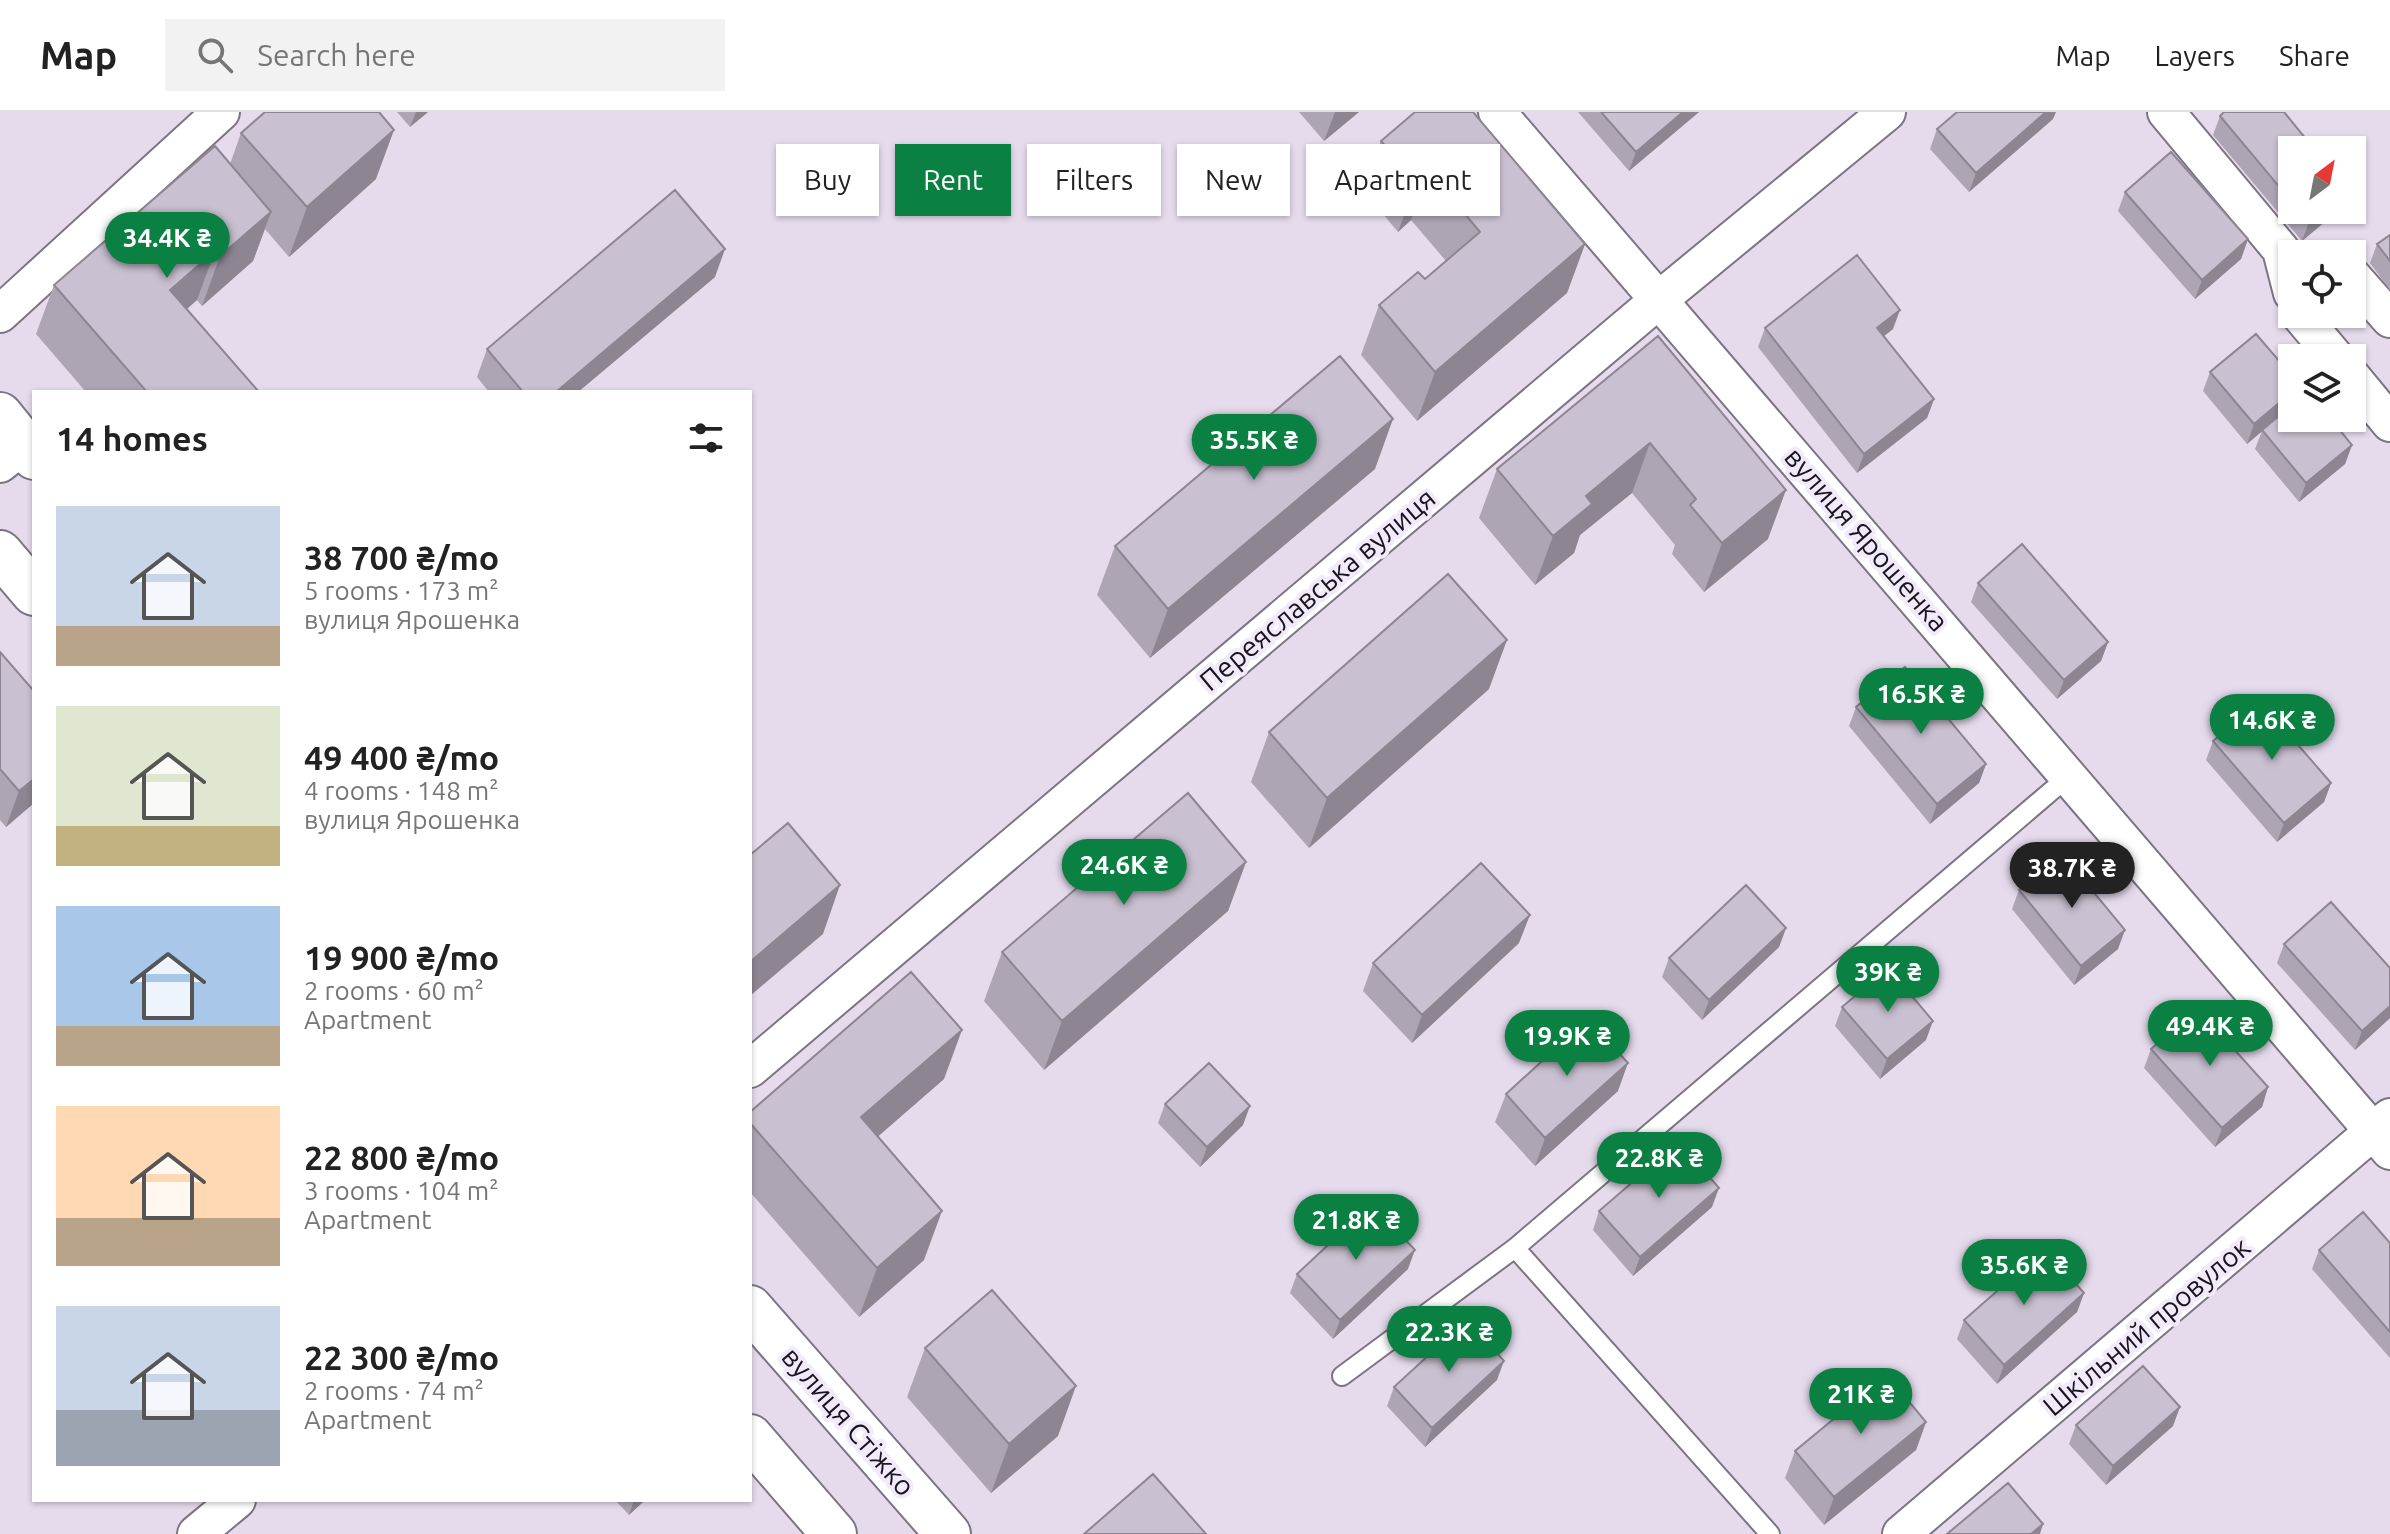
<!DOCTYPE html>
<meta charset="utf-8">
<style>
:root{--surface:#fff;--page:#f2f2f2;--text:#222;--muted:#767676;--line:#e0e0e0;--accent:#0b8043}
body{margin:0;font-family:Ubuntu,sans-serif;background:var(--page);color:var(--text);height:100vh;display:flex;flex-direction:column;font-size:30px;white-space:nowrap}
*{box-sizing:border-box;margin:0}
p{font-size:26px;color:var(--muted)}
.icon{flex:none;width:44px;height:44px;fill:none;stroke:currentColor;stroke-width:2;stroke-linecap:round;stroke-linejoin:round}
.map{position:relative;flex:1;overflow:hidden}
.panel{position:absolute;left:32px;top:278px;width:720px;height:1112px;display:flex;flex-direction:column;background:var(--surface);border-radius:0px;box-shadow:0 2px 6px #0004}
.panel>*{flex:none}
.guide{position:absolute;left:776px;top:32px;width:760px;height:72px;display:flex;gap:16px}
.needle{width:52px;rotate:32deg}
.tools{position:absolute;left:2278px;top:24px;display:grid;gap:16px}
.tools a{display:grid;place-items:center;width:88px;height:88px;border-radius:0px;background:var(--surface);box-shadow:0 2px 6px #0004;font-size:40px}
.price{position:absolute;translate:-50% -68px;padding:0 18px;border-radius:28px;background:var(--accent);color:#fff;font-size:26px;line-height:52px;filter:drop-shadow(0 2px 4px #0008)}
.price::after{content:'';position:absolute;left:50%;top:48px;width:24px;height:18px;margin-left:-12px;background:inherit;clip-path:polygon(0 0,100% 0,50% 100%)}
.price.current{background:#222;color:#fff}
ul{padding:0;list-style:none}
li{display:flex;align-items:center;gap:24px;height:200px;padding:0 24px}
li span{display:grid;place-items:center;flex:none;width:224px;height:160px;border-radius:0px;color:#555}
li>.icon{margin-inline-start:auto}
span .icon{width:96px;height:96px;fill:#fffc;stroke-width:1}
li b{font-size:34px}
h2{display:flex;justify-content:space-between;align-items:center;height:96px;padding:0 24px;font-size:34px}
.chip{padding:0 28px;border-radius:0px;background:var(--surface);box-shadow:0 2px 6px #0004;font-size:28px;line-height:72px}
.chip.current{background:var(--accent);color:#fff}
header{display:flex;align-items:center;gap:48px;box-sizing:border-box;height:112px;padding:0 40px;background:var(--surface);border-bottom:2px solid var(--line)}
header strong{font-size:38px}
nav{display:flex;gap:44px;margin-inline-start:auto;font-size:28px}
.search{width:560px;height:72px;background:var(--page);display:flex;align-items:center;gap:20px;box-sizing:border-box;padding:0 28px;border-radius:0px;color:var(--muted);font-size:30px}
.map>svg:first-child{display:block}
</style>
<header>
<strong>Map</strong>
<div class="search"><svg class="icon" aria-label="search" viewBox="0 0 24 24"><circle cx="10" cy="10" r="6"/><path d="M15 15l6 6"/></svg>Search here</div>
<nav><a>Map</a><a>Layers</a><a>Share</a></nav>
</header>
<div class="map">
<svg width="2390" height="1422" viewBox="0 0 2390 1422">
<rect width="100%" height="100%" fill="#e5dbed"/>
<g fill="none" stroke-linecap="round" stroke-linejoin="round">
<defs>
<path id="service" d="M1515,1136L1770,1422
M1342,1264L1515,1136L2069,664"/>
<path id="minor" d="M1497,0L2390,1039
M2166,0L2281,138L2292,181
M2352,164L2390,207
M0,202L221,0
M2299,202L2336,246
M2352,265L2390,311
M0,352L24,333
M750,957L1661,186L1887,0
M196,1422L237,1388
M1901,1422L2390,1005"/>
<path id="tertiary" d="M0,303L34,345
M0,441L34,481
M750,1196L948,1422
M750,1325L834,1422"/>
</defs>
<use href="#service" stroke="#7c7483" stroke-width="22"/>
<use href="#minor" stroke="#7c7483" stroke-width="40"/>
<use href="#tertiary" stroke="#7c7483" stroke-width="48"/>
<use href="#service" stroke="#fff" stroke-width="18"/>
<use href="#minor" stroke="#fff" stroke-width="36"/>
<use href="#tertiary" stroke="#fff" stroke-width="44"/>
</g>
<path fill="#ada5b4" d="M397,0H428L410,15Z
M1299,0H1359L1324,29Z
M1578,0H1699L1629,59Z
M2220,4L2292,38V98H2339L2302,129L2213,23Z
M2053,7L1969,80L1930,37L1937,17Z
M241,21L376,67L289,145L265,117L253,149L202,194L197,188L187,197L259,280H86L36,222L54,173L230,52Z
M1381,29L1585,132L1567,181L1417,309L1361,243L1379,193L1425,167L1446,149L1411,108L1398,120L1363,78Z
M2125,80L2248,127L2241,147L2195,187L2118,99Z
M2390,123V178L2370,151L2377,132Z
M715,165L578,280H489L477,265L487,237Z
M1765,216L1893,217L1884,224L1934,287L1927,306L1857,361L1758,235Z
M1658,224L1768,427L1704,480L1672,442L1675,433L1632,381L1580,423L1574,441L1535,473L1479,406L1497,357Z
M2210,260L2292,306L2352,333L2345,352L2299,390L2255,337L2262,319L2247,332L2203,279Z
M1375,357L1150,546L1097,483L1115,434Z
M1978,471L2108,530L2101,549L2057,587L1971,490Z
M0,540L34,691L6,715L0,708Z
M1489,577L1309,736L1251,670L1269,620Z
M1856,595L1986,652L1979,671L1930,712L1849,614Z
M2213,629L2331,671L2324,690L2277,730L2206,648Z
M1246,750L1228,799L1044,958L984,889L1002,840Z
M2019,778L2118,837L2074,873L2012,797Z
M1786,816L1779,835L1702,908L1662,865L1669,846Z
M1519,831L1412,931L1363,879L1373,851Z
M2284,832L2390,856V906L2355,938L2277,851Z
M1842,895L1926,928L1880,967L1835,914Z
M2151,937L2268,975L2262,995L2215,1035L2144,956Z
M944,967L878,1024L924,1148L859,1205L750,1080V1000Z
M1618,979L1535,1054L1495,1010L1506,982Z
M1165,992L1243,1013L1200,1055L1158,1011Z
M1712,1095L1633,1164L1593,1118L1599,1099Z
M2390,1131V1246L2312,1157L2319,1138Z
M1408,1157L1333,1227L1290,1181L1297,1162Z
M2084,1181L2077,1200L1997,1272L1957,1227L1964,1208Z
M925,1236L1058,1324L991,1381L907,1285Z
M1497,1268L1425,1335L1387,1294L1394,1275Z
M1926,1310L1916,1338L1824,1413L1785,1366L1795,1339Z
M2076,1313L2173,1314L2106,1373L2069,1332Z
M615,1388H645L629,1403Z"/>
<path fill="#8d8692" d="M416,0H428L410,15Z
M1335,0H1359L1324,29Z
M1683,0H1699L1629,59L1636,40Z
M2046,0H2056L2053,7L1969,80L1976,61Z
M394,18L376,67L289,145L307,95Z
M1429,59L1411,108L1398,120L1416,70Z
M2323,98H2339L2302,129L2309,110Z
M271,100L253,149L202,194L220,144Z
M2248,127L2241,147L2195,187L2202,168Z
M1585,132L1567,181L1417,309L1435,260Z
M725,137L715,165L578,280H556Z
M215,139L197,188L152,227L170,178Z
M1900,198L1893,217L1870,235L1877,216Z
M2292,280V294L2247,332L2254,312Z
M1934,287L1927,306L1857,361L1864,342Z
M1393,307L1375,357L1150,546L1168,497Z
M1650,331L1632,381L1580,423L1574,441L1535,473L1553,424L1586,384Z
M2352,333L2345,352L2299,390L2306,371Z
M1786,378L1768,427L1704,480L1722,431Z
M1507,528L1489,577L1309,736L1327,686Z
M2108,530L2101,549L2057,587L2064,568Z
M1986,652L1979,671L1930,712L1937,692Z
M34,667V691L6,715L19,679Z
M2331,671L2324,690L2277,730L2284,711Z
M1246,750L1228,799L1044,958L1062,909Z
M840,773L823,822L750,884V850Z
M1530,803L1519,831L1412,931L1422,903Z
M1786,816L1779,835L1702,908L1709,888Z
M2125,818L2118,837L2074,873L2081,854Z
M2390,894V906L2355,938L2362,919Z
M1933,909L1926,928L1880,967L1887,947Z
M962,918L944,967L843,1055L861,1005Z
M1628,951L1618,979L1535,1054L1545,1026Z
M2268,975L2262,995L2215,1035L2222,1016Z
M1250,994L1243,1013L1200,1055L1207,1035Z
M1719,1076L1712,1095L1633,1164L1640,1145Z
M942,1099L924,1148L859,1205L877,1156Z
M1415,1138L1408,1157L1333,1227L1340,1208Z
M2084,1181L2077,1200L1997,1272L2004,1253Z
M1504,1249L1497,1268L1425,1335L1432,1316Z
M1076,1274L1058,1324L991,1381L1009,1332Z
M2180,1295L2173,1314L2106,1373L2113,1354Z
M1926,1310L1916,1338L1824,1413L1834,1385Z
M634,1388H645L629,1403Z
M2043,1412L2040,1422H2031Z"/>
<path fill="#c9c0d1" stroke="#8d8692" stroke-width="2" d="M265,0H379L394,18L307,95L241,21Z
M1415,0H1473L1585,132L1435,260L1379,193L1418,160L1425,167L1480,120L1429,59L1416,70L1381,29Z
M1601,0H1683L1636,40Z
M1957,0H2046L1976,61L1937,17Z
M2224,0H2284L2315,38H2292V90L2220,4Z
M215,34L271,100L220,144L215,139L170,178L259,280H147L54,173Z
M2171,40L2248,127L2202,168L2125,80Z
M675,78L725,137L556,280H523L487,237Z
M2299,98H2323L2309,110Z
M2390,123V149L2377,132Z
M1857,143L1900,198L1877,216L1934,287L1864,342L1765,216Z
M2256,222L2292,264V280L2254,312L2210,260Z
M1658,224L1786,378L1722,431L1690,393L1696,387L1650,331L1586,384L1592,392L1553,424L1497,357Z
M1340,244L1393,307L1168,497L1115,434Z
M2292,293V306H2330L2352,333L2306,371L2262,318Z
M2022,432L2108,530L2064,568L1978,471Z
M1448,462L1507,528L1327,686L1269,620Z
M0,540L34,579V667L19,679L0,657Z
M1905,555L1986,652L1937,692L1856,595Z
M2260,589L2331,671L2284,711L2213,629Z
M1188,681L1246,750L1062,909L1002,840Z
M788,711L840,773L750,850V743Z
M2062,742L2125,818L2081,854L2019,778Z
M1481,751L1530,803L1422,903L1373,851Z
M1746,773L1786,816L1709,888L1669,846Z
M2331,790L2390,856V894L2362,919L2284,832Z
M1888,856L1933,909L1887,947L1842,895Z
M911,860L962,918L861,1005L942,1099L877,1156L750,1011V1000Z
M2197,896L2268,975L2222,1016L2151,937Z
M1588,907L1628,951L1545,1026L1506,982Z
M1209,951L1250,994L1207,1035L1165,992Z
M1679,1030L1719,1076L1640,1145L1599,1099Z
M1372,1092L1415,1138L1340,1208L1297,1162Z
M2363,1100L2390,1131V1220L2319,1138Z
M2045,1137L2084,1181L2004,1253L1964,1208Z
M992,1178L1076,1274L1009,1332L925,1236Z
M1467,1208L1504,1249L1432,1316L1394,1275Z
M2143,1254L2180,1295L2113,1354L2076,1313Z
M1887,1263L1926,1310L1834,1385L1795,1339Z
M1153,1362L1206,1422H1084Z
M2008,1371L2043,1412L2031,1422H1947Z"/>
<g text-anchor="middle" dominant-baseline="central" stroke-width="8" stroke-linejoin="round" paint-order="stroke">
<g font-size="28" fill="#18151b" stroke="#f2e9fa">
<text transform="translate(1867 427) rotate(49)">вулиця Ярошенка</text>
<text transform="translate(1317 477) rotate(-40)">Переяславська вулиця</text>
<text transform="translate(2146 1214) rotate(-40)">Шкільний провулок</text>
<text transform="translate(849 1309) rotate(49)">вулиця Стіжко</text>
</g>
</g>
</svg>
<div class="tools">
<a><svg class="needle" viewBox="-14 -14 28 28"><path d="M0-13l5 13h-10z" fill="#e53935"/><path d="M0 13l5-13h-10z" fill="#767676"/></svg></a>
<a><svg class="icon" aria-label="locate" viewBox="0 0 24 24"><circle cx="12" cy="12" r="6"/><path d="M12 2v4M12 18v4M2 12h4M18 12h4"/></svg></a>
<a><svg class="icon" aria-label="layers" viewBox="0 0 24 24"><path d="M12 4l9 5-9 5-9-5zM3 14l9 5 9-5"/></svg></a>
</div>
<b class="price" style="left:167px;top:168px">34.4K ₴</b>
<b class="price" style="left:1254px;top:370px">35.5K ₴</b>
<b class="price" style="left:1921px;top:624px">16.5K ₴</b>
<b class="price" style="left:2272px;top:650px">14.6K ₴</b>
<b class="price" style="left:1124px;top:795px">24.6K ₴</b>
<b class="price current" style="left:2072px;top:798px">38.7K ₴</b>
<b class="price" style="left:1888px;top:902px">39K ₴</b>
<b class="price" style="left:2210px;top:956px">49.4K ₴</b>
<b class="price" style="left:1567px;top:966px">19.9K ₴</b>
<b class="price" style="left:1659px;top:1088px">22.8K ₴</b>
<b class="price" style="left:1356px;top:1150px">21.8K ₴</b>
<b class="price" style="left:2024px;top:1195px">35.6K ₴</b>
<b class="price" style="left:1449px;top:1262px">22.3K ₴</b>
<b class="price" style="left:1861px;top:1324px">21K ₴</b>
<div class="guide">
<a class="chip">Buy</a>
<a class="chip current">Rent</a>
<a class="chip">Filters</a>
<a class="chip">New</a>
<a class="chip">Apartment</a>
</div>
<section class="panel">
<h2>14 homes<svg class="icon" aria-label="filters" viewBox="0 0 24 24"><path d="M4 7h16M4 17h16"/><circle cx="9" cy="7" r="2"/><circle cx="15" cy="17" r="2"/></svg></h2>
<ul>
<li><span style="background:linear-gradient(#c9d6e8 75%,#b9a48a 0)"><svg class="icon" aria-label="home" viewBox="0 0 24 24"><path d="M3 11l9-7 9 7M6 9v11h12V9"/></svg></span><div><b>38 700 ₴/mo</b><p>5 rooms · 173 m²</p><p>вулиця Ярошенка</p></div></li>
<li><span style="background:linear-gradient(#dfe7d0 75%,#c2b280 0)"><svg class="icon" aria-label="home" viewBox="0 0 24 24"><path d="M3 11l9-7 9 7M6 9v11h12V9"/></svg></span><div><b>49 400 ₴/mo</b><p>4 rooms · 148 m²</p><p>вулиця Ярошенка</p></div></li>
<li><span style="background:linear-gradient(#a9c7e8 75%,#b9a48a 0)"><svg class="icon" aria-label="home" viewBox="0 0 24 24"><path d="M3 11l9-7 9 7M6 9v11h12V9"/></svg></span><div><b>19 900 ₴/mo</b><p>2 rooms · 60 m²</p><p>Apartment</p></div></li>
<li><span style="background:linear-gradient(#ffd9b3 70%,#b9a48a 0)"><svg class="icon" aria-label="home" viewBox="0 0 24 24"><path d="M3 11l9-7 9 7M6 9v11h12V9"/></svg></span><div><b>22 800 ₴/mo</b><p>3 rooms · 104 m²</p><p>Apartment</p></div></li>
<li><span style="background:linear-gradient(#c9d6e8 65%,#9aa5b1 0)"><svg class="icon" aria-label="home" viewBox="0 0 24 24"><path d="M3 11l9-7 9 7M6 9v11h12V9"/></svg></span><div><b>22 300 ₴/mo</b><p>2 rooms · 74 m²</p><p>Apartment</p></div></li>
</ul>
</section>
</div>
